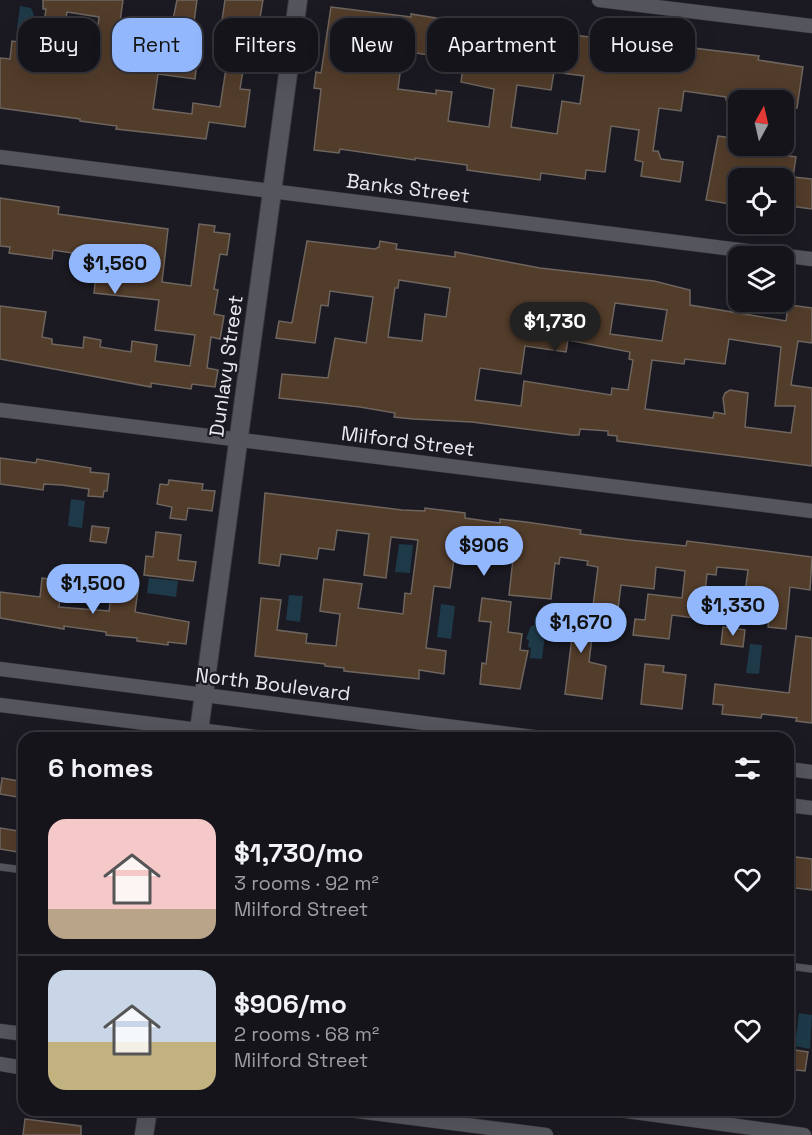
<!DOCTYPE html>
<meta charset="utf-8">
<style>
:root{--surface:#14141a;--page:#212127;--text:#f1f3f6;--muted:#9d9ea2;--line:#333339;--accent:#92b7fd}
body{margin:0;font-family:"Space Grotesk",sans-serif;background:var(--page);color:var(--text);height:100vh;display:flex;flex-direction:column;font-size:22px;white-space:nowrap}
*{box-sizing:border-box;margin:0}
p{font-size:20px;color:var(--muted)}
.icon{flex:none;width:33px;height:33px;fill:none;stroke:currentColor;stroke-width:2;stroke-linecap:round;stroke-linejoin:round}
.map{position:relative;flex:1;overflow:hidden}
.panel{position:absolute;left:18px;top:732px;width:776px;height:384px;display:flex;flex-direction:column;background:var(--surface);border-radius:18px;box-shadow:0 6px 24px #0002,0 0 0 2px var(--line)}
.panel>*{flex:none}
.guide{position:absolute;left:18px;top:18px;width:777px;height:54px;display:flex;gap:12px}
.needle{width:39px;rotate:8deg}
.fabs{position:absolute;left:728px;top:90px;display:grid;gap:12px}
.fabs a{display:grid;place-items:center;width:66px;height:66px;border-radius:12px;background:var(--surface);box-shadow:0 6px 24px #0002,0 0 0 2px var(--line);font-size:30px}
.price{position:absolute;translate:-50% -51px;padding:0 14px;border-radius:21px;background:var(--accent);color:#111;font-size:20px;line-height:39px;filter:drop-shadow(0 2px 3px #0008)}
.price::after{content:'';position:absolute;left:50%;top:36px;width:18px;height:14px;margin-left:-9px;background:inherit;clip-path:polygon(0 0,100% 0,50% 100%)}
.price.current{background:#222;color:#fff}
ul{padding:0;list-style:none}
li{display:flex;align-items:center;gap:18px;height:150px;padding:0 30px}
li+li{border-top:2px solid var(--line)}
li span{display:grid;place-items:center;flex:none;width:168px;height:120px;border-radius:18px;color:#555}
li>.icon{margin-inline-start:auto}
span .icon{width:72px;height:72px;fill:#fffc;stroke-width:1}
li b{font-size:26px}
h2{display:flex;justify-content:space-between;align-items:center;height:72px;padding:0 30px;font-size:26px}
.tag{padding:0 21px;border-radius:18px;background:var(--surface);box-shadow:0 6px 24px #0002,0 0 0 2px var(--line);font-size:21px;line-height:54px}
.tag.current{background:var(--accent);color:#111}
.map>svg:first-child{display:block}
</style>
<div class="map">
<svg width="812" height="1135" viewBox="0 0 812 1135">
<rect width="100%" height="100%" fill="#1b1a22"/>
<path fill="#1e3a49" d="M20,6L31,8L34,15L30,31L17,28Z
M71,499L85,501L82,528L68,526Z
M399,544L413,545L410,573L395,572Z
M149,578L178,581L176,597L147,593Z
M289,595L303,596L300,622L286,620Z
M441,604L455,606L451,639L437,637Z
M535,616L547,618L542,659L530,658L531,648L528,647L529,640L526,639L531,626H534Z
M750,644L762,645L759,674L746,673Z
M799,1013L812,1015L810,1049L795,1046Z"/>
<path fill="#523c2a" stroke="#6e655f" stroke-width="1.5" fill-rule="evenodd" d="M43,0H123L120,22L171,29L177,0H197L189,59L197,60L195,79L158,74L153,109L192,114L193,103L220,107L228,56L217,54L225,0H263L253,59L245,58L240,89L250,90L245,127L209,122L206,139L116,129L117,126L80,121V119L0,108V58L10,59L12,41L41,45L46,9H43ZM67,12L99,17L95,49L62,44Z
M331,7L411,17V14L540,35L541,31L597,38L593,65L621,69L623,57L627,58L630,40L654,43L655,39L670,41L669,45L759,56L758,60L803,67L797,108L783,106V100H726V97L684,91L681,111L659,108L653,151H658L661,159L683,162L680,182L641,176L643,162L635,160L639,130L611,126L605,172L586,170L585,179L541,173L540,180L467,170V165L415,158V160L340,149L339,153L314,150L321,89L314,88L316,72L321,73ZM438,48L465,52L461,82L494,89L489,127L448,121L452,92L436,90V94L398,89L403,51L435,56ZM554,72L584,76L580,104L562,101L557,134L511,127L517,85L551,90Z
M718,136L738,139V146H752V151L796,157L793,177L812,179V209L783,205V178H738L735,205L706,200Z
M0,198L59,207L58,214L168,229L162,282L191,286L199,224L215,226L214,232L230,234L227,255L220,254L214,289L218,290L214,314L224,316L220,339L211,337L207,368L218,370L215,387L192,384L191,389L151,383V387L0,359V306L46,312L42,337L52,339V344L83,348L84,337L101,340L100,347L131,352L132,341L157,345L155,361L190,366L195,335L155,330L159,300L94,293L98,257L53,250L52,259L9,253L10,247L0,246Z
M307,241L375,249L379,247L380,241L397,244L396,249L455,257V252L540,268L654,281L690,290V305L786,321L788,306L790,305L812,308V343L798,341L791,385L812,388V466L617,441V436L608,435V431L580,429L579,435H572L472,422L413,419L394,417L395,413L360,407L279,398L282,374L328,378L335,338L366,343L373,297L330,291L328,306L321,305L315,343L276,338L279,321L292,323ZM399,280L450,288L446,317L425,314L422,341L388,337L395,288H398ZM615,303L667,310L662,341L610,334ZM729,339L781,347L775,406H795L791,433L745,427L748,393L730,390L725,393L723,398L725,414L714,412L713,418L645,409L652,360L684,364L685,359L725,364ZM568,340L630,352L629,359L633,360L628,390L612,388L611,395L524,381L521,406L475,400L480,368L521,374L525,346L566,352Z
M0,458L36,463L37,459L91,468L90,472L109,474L107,491H104L103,497L88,496L89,489L62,485L44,484L43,490L0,484Z
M169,480L203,484L202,490L215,491L212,511L188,508L186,520L170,518L172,507L157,504L160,484L168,485Z
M265,493L402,510L425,511V508L465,513V518L500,523V519L526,522L581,530L580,534L629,540L686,546L687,541L812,557L810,590L790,587L786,629L768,627L772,596L745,593L748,570L717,567L716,575L707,574L702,619L672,615L669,639L633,635L635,619L645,620L648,594L682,598L685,571L656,567L654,589L621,585L618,609L593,606L598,567L587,565L588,561L560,557L559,564L555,563L551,599L509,595L513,559L473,554L472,561L454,559L450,588L434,586L426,648L446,651L444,674L419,670V679L381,675L344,671V668L325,666V664L255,656L261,598L281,600L277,630L307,634L306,643L336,646L340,614L320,611L324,579L362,584L358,608L403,614L405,593L411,594L418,540L391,537L386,578L364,575L369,534L337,530L334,550L319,548L317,559L281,554L279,566L259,563Z
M92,526L109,528L106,543L90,541Z
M156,532L181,535L178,560L196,562L193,581L144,575L146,556L153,557Z
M42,578L62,581L59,607L109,611L112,587L138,590L135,612L189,622L186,644L168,642V645L137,641V638L106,635V632L64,626V629L0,618V592L40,597Z
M482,598L511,602L508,632L522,634L520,650L528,651L520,689L480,684L482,663L486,664L491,622L479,621Z
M557,609L595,613L589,662L606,666L602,699L565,694L572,637L554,635Z
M723,627L745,630L743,647L721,644Z
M796,636L812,638V723L796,721L797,718L762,714L761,718L722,714L723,705L713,704L715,684L789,693Z
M645,664L664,666L663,672L686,675L682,709L641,704Z
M2,778L24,782V798L0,794Z
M0,828L24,832V853L0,849Z
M788,856L812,859V890L788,887Z
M788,1049L808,1052L805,1071L788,1069Z
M25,1119L81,1126V1135H23Z"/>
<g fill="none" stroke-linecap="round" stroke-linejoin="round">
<defs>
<path id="service" d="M0,867L24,870
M788,966L812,969"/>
<path id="minor" d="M599,0L812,26
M0,157L812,259
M0,410L812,511
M0,669L541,738
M0,705L264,738
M788,769L812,772
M788,805L812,808
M0,1031L24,1034
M0,1064L24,1068
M349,1110L546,1135
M619,1110L804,1135"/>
<path id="tertiary" d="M198,738L298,0
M144,1135L148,1110"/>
</defs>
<use href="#service" stroke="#38383e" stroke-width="8"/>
<use href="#minor" stroke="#38383e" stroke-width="15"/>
<use href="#tertiary" stroke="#38383e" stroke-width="20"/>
<use href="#service" stroke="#55555e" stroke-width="7"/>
<use href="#minor" stroke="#55555e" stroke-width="14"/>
<use href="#tertiary" stroke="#55555e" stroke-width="18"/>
</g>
<g text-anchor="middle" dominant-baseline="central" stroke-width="4.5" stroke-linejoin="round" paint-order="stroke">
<g font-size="20" fill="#e9e9ef" stroke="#1b1a22">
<text transform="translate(408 188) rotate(7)">Banks Street</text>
<text transform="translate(226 366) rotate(-82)">Dunlavy Street</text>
<text transform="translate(408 441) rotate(7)">Milford Street</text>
<text transform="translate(273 684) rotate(7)">North Boulevard</text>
</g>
</g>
</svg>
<div class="fabs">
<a><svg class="needle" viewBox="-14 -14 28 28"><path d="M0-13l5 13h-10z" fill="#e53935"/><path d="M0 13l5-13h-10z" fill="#9d9ea2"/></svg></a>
<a><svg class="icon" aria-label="locate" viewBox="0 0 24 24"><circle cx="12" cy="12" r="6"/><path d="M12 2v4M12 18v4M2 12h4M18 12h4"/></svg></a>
<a><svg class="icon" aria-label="layers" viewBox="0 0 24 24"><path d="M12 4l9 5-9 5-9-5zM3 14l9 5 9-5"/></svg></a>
</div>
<b class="price" style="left:115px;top:295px">$1,560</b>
<b class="price current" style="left:555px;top:353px">$1,730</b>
<b class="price" style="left:484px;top:577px">$906</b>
<b class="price" style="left:93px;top:615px">$1,500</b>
<b class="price" style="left:733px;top:637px">$1,330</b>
<b class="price" style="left:581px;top:654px">$1,670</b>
<div class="guide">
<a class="tag">Buy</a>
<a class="tag current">Rent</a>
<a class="tag">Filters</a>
<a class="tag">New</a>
<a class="tag">Apartment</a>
<a class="tag">House</a>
</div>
<section class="panel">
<h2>6 homes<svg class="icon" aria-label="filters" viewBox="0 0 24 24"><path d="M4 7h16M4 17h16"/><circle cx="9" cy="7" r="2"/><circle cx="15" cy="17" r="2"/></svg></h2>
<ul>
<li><span style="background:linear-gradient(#f6c9c9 75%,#b9a48a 0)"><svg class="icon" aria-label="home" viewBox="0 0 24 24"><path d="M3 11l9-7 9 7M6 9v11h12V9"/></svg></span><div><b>$1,730/mo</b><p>3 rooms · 92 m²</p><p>Milford Street</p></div><svg class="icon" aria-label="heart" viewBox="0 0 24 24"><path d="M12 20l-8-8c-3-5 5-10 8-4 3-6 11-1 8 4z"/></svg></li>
<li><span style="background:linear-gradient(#c9d6e8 60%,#c2b280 0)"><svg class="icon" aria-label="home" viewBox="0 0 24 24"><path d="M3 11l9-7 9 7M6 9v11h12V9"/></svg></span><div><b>$906/mo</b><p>2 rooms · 68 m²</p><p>Milford Street</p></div><svg class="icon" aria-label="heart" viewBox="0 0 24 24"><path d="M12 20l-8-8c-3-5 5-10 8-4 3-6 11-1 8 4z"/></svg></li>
</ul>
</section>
</div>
